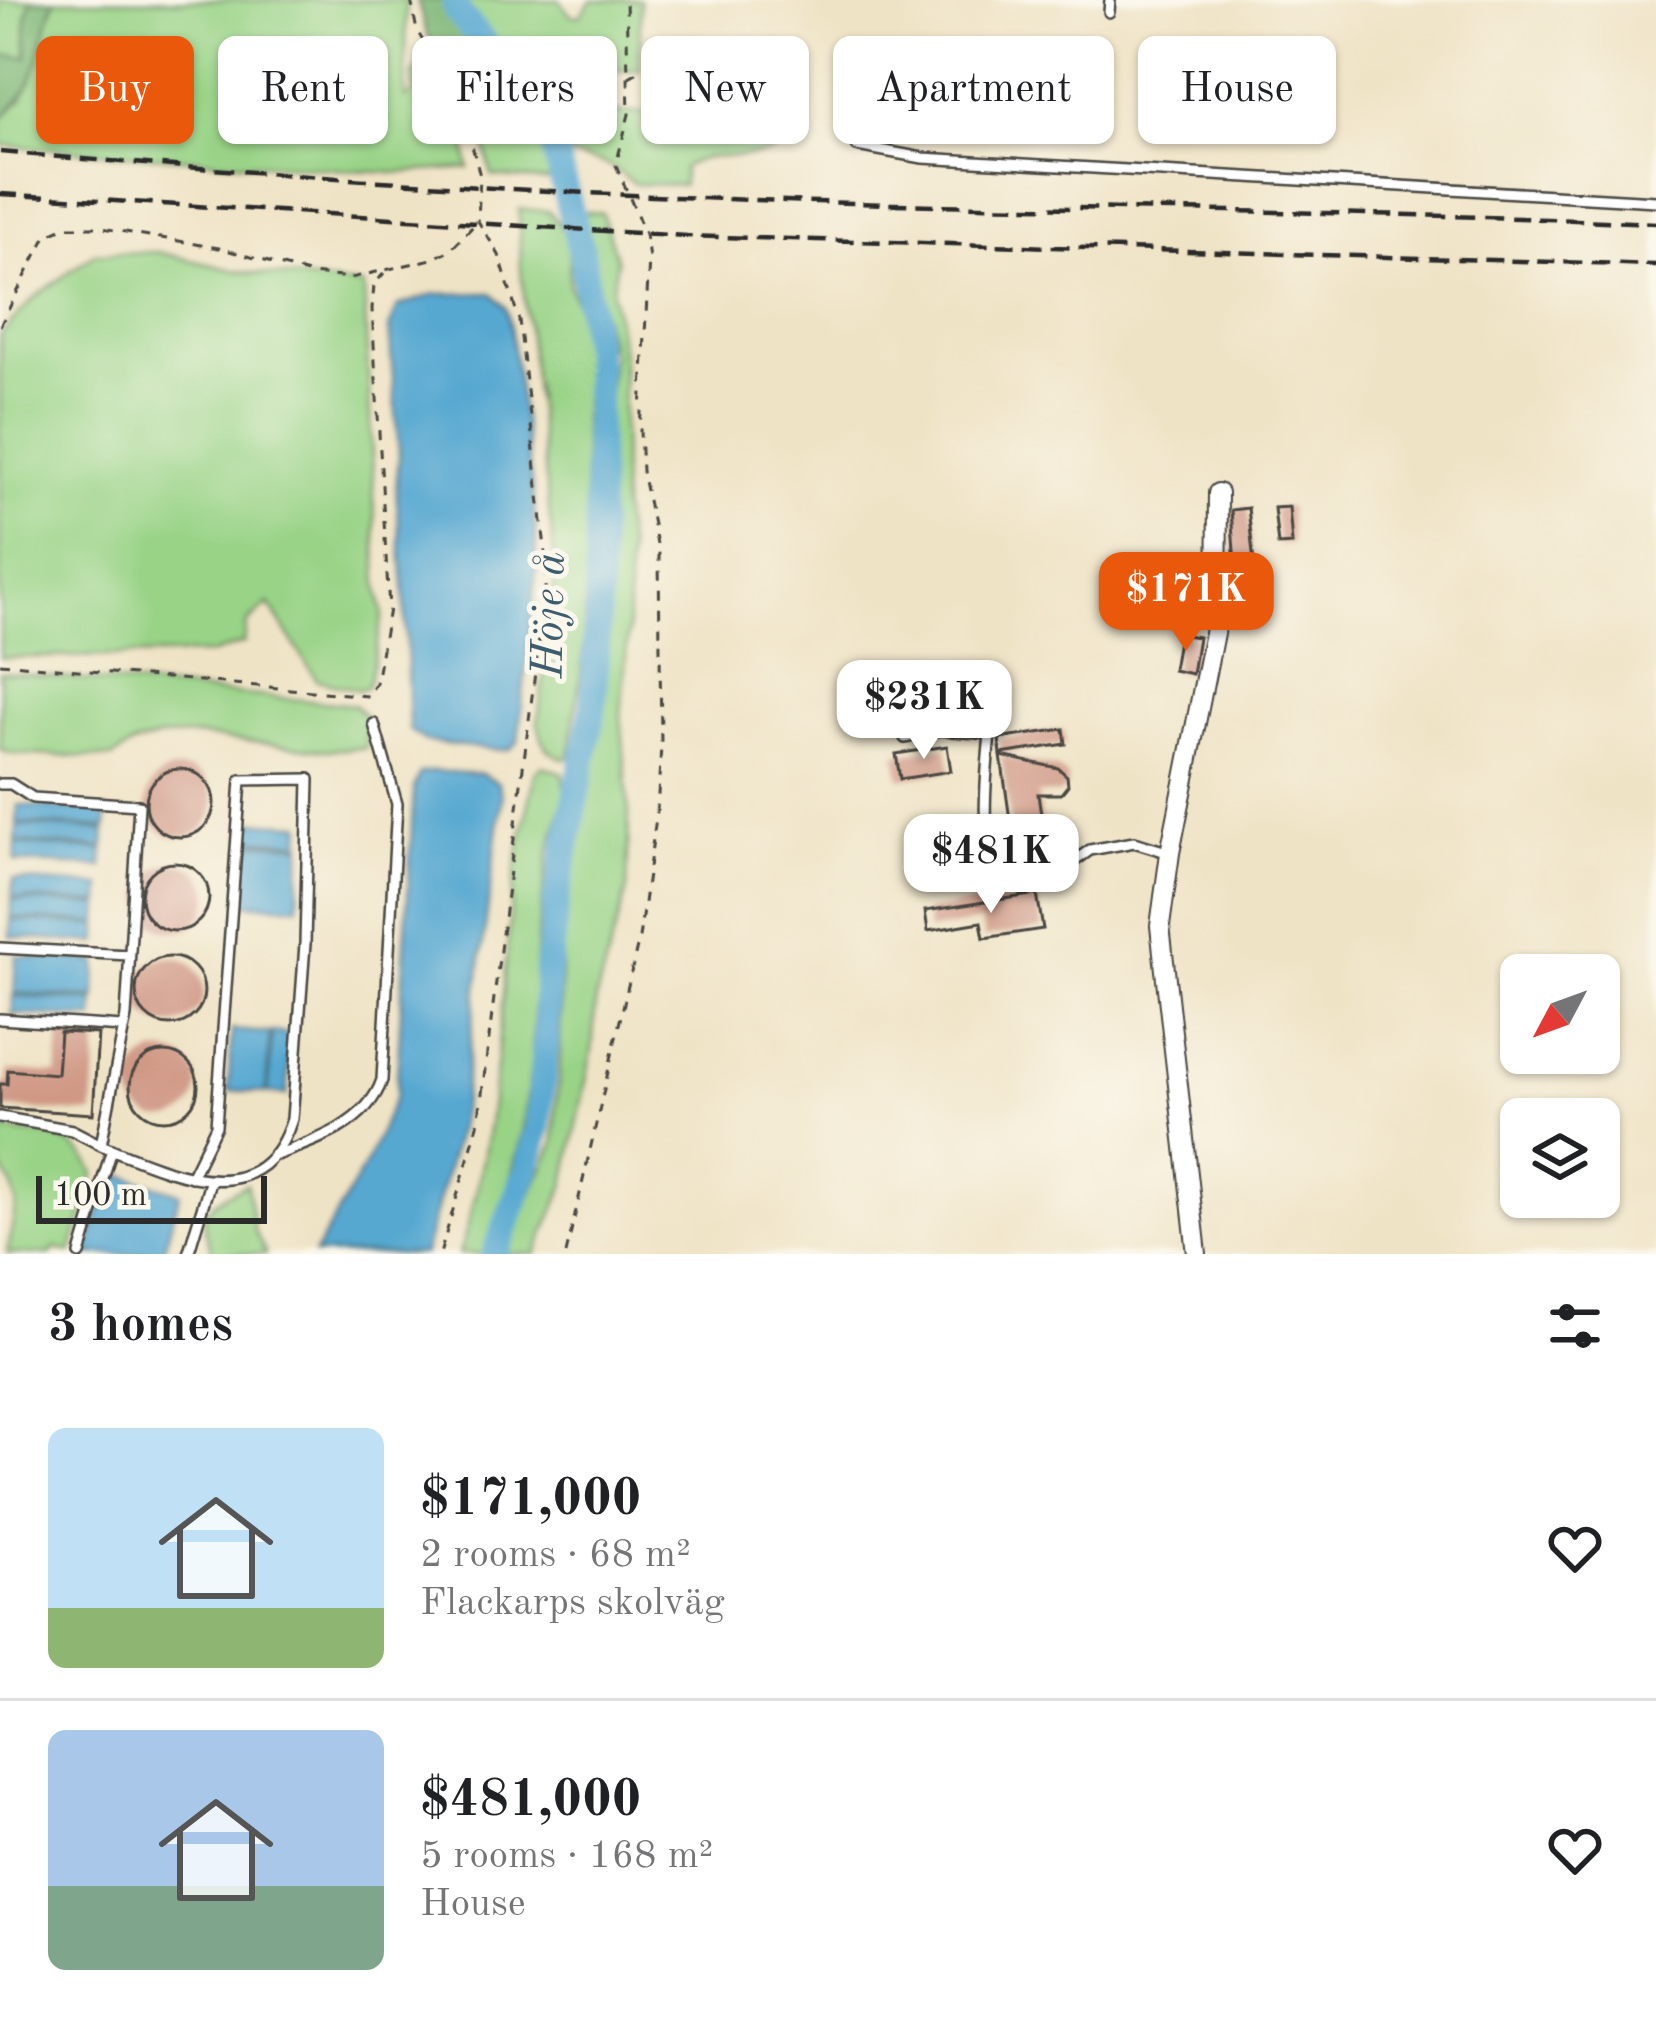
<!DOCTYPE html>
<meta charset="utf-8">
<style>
:root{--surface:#fff;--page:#f6f6f6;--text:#202124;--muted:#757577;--line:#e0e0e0;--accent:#ea580c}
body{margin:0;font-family:"Old Standard TT",serif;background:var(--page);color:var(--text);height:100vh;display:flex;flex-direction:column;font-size:45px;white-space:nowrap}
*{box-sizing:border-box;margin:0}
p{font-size:39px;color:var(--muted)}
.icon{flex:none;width:66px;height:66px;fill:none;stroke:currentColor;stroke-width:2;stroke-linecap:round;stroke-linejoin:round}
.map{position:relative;height:1254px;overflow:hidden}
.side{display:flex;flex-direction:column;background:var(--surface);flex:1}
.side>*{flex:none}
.guide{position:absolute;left:36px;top:36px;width:1584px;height:108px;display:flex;gap:24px}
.needle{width:78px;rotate:229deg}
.tools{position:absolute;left:1500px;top:954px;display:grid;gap:24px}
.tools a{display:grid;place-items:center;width:120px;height:120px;border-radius:18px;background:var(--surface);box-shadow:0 3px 9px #0004;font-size:60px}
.scale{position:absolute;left:36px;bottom:30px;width:231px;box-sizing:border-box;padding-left:12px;border:6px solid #2b2b2b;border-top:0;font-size:33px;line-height:42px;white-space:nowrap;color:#2b2b2b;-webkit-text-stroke:9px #fbf7ec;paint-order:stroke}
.price{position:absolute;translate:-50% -102px;padding:0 27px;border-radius:24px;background:#fff;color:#222;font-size:39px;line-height:78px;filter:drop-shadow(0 3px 6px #0008)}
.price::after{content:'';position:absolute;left:50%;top:72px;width:36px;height:27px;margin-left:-18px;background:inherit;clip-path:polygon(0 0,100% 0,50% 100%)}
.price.on{background:var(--accent);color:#fff}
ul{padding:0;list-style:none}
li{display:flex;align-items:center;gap:36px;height:300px;padding:0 48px}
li+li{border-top:3px solid var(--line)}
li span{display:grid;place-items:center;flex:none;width:336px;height:240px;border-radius:18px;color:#555}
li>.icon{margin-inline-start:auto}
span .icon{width:144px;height:144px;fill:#fffc;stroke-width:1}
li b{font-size:51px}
h2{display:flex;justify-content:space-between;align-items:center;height:144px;padding:0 48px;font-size:51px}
.chip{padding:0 42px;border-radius:18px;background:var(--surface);box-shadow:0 3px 9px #0004;font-size:42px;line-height:108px}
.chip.on{background:var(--accent);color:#fff}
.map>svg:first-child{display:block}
</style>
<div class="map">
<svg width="1656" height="1254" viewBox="0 0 1656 1254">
<rect width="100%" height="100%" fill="#fbf7ec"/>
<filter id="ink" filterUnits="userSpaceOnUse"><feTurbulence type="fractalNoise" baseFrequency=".00833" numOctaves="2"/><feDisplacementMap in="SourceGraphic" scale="24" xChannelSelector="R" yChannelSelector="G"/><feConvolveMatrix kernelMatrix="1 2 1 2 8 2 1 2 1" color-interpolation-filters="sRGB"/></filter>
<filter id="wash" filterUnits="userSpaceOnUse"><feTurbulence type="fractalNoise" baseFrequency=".004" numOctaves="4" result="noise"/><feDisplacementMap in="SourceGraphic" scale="48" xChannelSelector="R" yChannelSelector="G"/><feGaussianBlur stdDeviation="2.7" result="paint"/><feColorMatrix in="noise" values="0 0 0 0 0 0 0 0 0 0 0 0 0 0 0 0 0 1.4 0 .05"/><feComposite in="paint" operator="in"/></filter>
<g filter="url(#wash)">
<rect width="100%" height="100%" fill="#efe3c5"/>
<path fill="#98d386" stroke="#627f58" stroke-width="3" d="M0,0H31L26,18L27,57L0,55Z
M55,0H406L405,98L413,93V73L421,67L431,66C456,90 465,134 469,168L392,173L0,145V119L22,100Z
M464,0H560L570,15L580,16L592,0H640V70L525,73L482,31Z
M489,73L505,80L548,153L552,176L546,181L492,176L478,114L459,82L461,78Z
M584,103L616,113H644L775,151C747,163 708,148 683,168V185L635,184L607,164L573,156L565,140L564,121Z
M519,209L549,211L569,238V285L583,321L587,364L583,416L587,571L583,656L569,757L565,759C545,752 542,743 538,723L556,571L521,271Z
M578,211L602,213L617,261L612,290L623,361L622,510L628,551V632L621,714L629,813L627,890L596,998L592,1051L565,1184L536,1254H504L554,1144L560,1057L562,918L586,804L606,653L609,527L603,460L612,355Z
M157,252L237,271L364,286L378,586L383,615L368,686L359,690L317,680L269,604L247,623L244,643L213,654L0,658V335L34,298L95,253Z
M0,672L354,705L365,716L366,748L324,750L198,736L162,737L133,745L112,758L12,754L0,750Z
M542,766L563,773L566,792L549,852L537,937L532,1061L522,1133L502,1211L483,1254H459C499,1133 499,1007 514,881C518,845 529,809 535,773Z
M0,1129C44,1139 72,1128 95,1173L71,1253L54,1248L51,1254H7L16,1203L12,1185L0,1166Z
M247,1184L254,1230L266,1254H214C193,1209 209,1203 247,1184Z"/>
<path fill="#7ab573" stroke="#52704f" stroke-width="3" d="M31,0H54C37,51 44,81 0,119V55L27,57L26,18Z
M417,0H445L459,30L478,54L447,57L427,35Z"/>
<path fill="#56a8d1" stroke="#406a7e" stroke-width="3" d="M492,293L506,308L510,325L534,503L537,563L518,742L510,749L499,750L427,742L409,730L404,586L396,489L399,454L389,329L398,306L435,294Z
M435,771L482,774L498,783L502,797L460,1122L424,1254H314L366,1163L396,1095L414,788L420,773Z
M18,805L107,811L106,828L17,823Z
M245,821L302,824L301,842L244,839Z
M17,825L105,830L104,848L16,842Z
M244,842L302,845L298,906L240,903Z
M16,844L104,850L103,867L15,862Z
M13,880L102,886L101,903L12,898Z
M12,900L100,905L99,923L11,918Z
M11,920L99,925L98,943L10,937Z
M16,956L97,961L96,998L14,993Z
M13,996L95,1001L94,1019L12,1014Z
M232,1030L270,1033L266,1093L228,1091Z
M272,1032L290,1034L287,1095L268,1093Z
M111,1172L180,1193L162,1254H87Z"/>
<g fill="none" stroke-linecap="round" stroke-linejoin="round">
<path stroke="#56a8d1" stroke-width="27" d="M455,0L456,10L507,70L552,140L582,254L596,364L598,600L593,709L556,901L547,974L546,1039L538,1126L527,1170L495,1254"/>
</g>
<g id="blocks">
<path fill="#d09986" d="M1289,507L1292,544L1278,545L1274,508Z
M1248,508L1254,563L1235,565L1231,510Z
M1179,634L1198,637L1192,674L1173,670Z
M1064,729L1066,744L1001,754L999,739Z
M947,746L951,771L900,779L896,754Z
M1001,756L1058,768L1067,776L1068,785L1061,794H1038L1048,864L1002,871L996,836L1012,834Z
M146 803a34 34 0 1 1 68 0a34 34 0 1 1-68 0Z
M141 897a34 34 0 1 1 68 0a34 34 0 1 1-68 0Z
M1037,894L1043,929L984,938L981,922L928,931L925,911Z
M136 991a34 34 0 1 1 68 0a34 34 0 1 1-68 0Z
M60,1032L98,1034L93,1114L0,1108V1084H7L8,1070L57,1074Z
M130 1086a34 34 0 1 1 68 0a34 34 0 1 1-68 0Z"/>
</g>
</g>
<g filter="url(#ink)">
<use href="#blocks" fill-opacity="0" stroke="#484742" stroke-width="3"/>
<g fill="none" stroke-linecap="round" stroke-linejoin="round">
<defs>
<path id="service" d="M1109,12L1110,0
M857,146L923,158L1656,201
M940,730L905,738L904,720L917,714L940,730L990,734C985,787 980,836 997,887L1048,880L1090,850L1134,842L1170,853
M0,784H11L33,798L139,805L126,1016L101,1145L72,1130L0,1117
M0,948L129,955
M0,1019L123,1027
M101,1145C169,1172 261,1218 292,1119L305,944L309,779L241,780L216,1126L191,1177
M276,1155C316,1141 368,1123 382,1080L397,804L374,724
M80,1254L112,1149
M188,1254L210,1182"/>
<path id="minor" d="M1197,1254L1160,926L1170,853L1217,618L1218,493"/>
</defs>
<use href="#service" stroke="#484742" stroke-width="14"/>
<use href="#minor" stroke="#484742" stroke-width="22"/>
<path stroke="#484742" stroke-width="3" stroke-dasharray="9 9" stroke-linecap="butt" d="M411,0L417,31L461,104L480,176L478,221L499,255L519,320L546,557L545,593L478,1125L440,1254
M442,63L463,65
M629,77L647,67
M0,326L46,236L66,227H97L219,248L311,274L351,278L432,259L450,250L476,223
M0,663L368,696L376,683L389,609L372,309L374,285L384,273
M566,1254L639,938L657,811L661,746L659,554L642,471L640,431L649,258L645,234L616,165L629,114L626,0"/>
<use href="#service" stroke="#fff" stroke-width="9"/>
<use href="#minor" stroke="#fff" stroke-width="18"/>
<path stroke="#2b2b2b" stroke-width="4.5" stroke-dasharray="18 9" stroke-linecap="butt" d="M0,152C262,174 524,193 787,201C1076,210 1366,211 1656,223
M0,194L687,236L1656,265"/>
</g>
</g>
<g text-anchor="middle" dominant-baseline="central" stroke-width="10" stroke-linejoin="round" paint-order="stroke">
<g font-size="45" font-style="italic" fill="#3c5d6d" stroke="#fbf7ec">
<text transform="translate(551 615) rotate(-89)">Höje å</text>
</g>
</g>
</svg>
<div class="tools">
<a><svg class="needle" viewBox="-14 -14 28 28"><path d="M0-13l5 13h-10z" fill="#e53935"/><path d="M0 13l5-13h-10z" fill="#757577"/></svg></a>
<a><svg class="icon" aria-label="layers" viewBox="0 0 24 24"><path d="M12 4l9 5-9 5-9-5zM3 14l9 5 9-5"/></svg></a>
</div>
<div class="scale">100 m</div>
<b class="price on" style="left:1186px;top:654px">$171K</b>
<b class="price" style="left:924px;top:762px">$231K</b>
<b class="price" style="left:991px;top:916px">$481K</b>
<div class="guide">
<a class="chip on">Buy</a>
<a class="chip">Rent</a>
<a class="chip">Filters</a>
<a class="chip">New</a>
<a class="chip">Apartment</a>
<a class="chip">House</a>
</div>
</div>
<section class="side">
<h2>3 homes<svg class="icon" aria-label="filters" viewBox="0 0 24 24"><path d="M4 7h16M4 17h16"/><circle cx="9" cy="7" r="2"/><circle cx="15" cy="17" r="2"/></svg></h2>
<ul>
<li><span style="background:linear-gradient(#bfe0f5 75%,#8fb573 0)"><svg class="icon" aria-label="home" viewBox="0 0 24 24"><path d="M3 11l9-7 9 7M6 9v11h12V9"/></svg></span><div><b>$171,000</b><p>2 rooms · 68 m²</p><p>Flackarps skolväg</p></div><svg class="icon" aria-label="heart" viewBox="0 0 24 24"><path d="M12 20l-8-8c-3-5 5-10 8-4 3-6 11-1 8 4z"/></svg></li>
<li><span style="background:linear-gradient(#a9c7e8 65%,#7fa58c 0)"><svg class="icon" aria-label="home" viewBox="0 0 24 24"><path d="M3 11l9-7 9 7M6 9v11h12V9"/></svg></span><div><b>$481,000</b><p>5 rooms · 168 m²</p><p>House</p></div><svg class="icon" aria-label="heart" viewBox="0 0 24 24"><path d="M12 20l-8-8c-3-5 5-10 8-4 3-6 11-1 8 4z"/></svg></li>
</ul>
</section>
